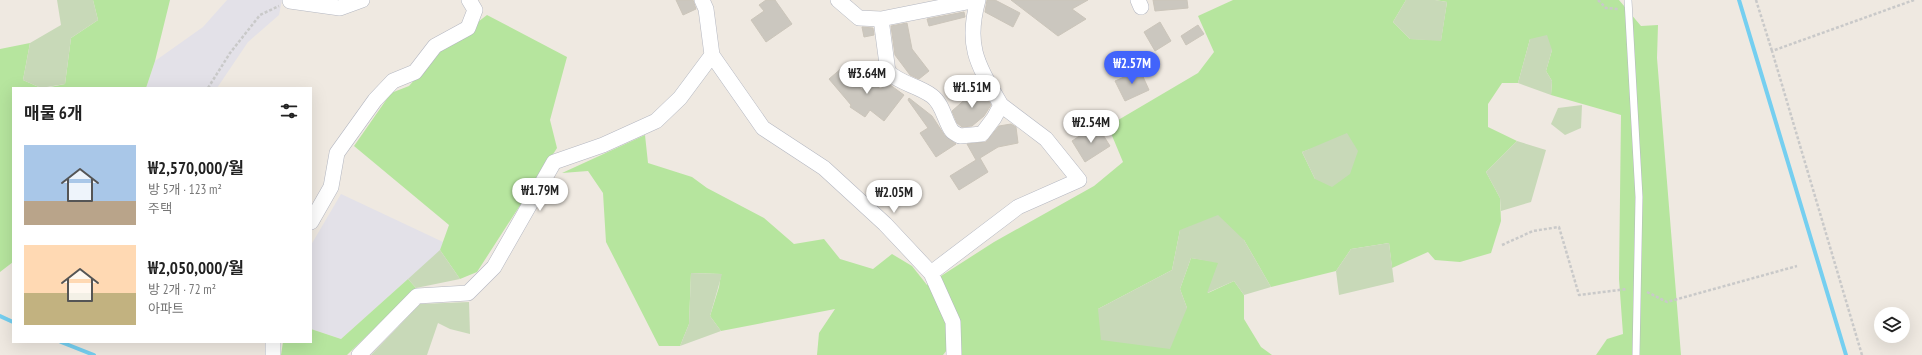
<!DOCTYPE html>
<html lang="ko">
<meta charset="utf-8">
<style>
:root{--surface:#fff;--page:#f6f6f6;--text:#222;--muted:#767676;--accent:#4264fb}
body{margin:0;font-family:"PT Sans Narrow","Noto Sans KR",sans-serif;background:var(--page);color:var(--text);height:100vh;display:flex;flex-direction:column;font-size:15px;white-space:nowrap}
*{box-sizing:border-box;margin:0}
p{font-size:13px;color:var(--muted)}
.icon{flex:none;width:22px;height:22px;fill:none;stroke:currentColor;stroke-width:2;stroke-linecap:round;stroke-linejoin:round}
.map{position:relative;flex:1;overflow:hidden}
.side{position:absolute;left:12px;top:87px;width:300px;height:256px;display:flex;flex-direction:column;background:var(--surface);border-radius:0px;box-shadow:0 4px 16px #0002}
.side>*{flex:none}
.fabs{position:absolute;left:1874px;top:307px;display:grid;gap:8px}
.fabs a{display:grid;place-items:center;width:36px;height:36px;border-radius:50%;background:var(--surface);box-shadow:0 4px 16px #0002;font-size:20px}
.price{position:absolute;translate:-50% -34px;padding:0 9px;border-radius:14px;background:#fff;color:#222;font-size:13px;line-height:26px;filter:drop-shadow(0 1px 2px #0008)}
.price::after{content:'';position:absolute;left:50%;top:24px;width:12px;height:9px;margin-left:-6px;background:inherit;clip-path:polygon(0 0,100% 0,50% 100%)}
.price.active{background:var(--accent);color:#fff}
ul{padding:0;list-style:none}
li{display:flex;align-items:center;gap:12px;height:100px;padding:0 12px}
li span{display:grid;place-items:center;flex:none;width:112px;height:80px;border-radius:0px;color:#555}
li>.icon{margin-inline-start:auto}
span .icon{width:48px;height:48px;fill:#fffc;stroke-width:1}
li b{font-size:17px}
h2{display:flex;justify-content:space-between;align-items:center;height:48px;padding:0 12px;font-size:17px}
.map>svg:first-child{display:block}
</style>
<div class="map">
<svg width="1922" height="355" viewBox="0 0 1922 355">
<rect width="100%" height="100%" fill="#efe9e1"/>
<path fill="#e3e1e8" d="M227,0H282L279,15L248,42L217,88H146L155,61L203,27Z
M341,194L443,242L440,251L341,339L311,329V245Z"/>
<path fill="#b6e59e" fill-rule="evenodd" d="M93,0H170L155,61L146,88H45L65,84L71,38L98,20Z
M1233,0H1406L1393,22L1410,39L1441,40L1447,2L1435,0H1619L1641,26L1658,25L1657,58L1681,355H1596L1607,339L1623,334L1619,279L1621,115L1551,95L1552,81L1546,71L1552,50L1530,39L1518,83H1502L1488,104V127L1517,141L1486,172L1500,198L1501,221L1491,253L1460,262L1435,260L1428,252L1392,268L1389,243L1351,249L1336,271L1271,287L1244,240L1180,230L1172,270L1098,309L1187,308L1180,289L1191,258L1219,262L1208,293L1234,281L1244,295V319L1261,347L1272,355H951L947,350L943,355H817L819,333L835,309L721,331L710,316L719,287L721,274L691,273L689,324L680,346H659L606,242L603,193L588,171L562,173L645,135L648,163L692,177L707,188L764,218L794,244L824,239L840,259L873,269L892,254L912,266L927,285L994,242L1094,186L1123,162L1108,126L1198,73L1214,52L1198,16ZM1316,147L1315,179L1302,152Z
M487,15L567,57L550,120L557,148L477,272L460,279L440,250L449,225L354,146L391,93L409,86L440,51Z
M30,43L23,80L41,88H13V262L0,272V49Z
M408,279L416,288L347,355H281L283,342H311V329L341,339Z"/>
<path fill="#c8d9b8" d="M57,0H93L98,20L71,38L65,84L41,88L23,80L30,43L61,25Z
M1406,0H1435L1447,2L1441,41L1410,39L1393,22Z
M1547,35L1552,50L1546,71L1552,81L1551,95L1518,83L1530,39Z
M1582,105L1581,128L1565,135L1551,124L1558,108Z
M1347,133L1358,151L1350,174L1332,187L1315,179L1302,152Z
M1517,141L1546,150L1531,202L1501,211L1500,198L1486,172Z
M1218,215L1244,240L1271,287L1244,295L1234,281L1207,293L1218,263L1191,258L1180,289L1187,308L1170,349L1101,340L1098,309L1172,270L1180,230Z
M1389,243L1394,282L1339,295L1336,271L1351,249Z
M440,250L460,279L416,288L408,279Z
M691,273L722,274L710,316L721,331L680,346L689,324Z
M469,302L470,334L450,329L438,323L427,355H371L420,304Z"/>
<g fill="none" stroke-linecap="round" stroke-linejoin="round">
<path stroke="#75cff0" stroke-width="4" d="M1739,0L1846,355
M0,316L13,322
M61,342L94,355"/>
</g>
<path fill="#cbc7bf" stroke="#cbc5ba" d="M676,0H693L696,9L683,15Z
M766,0H775L792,24L766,42L751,20L764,11L759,5Z
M987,0H995L1020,13L1013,27L985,12Z
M1011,0H1088L1072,9L1086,19L1058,36Z
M1153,0H1187L1188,8L1155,11Z
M964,12L965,17L929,26L927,19Z
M1160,22L1171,41L1155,51L1144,32Z
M907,23L912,49L929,71L919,79L910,75L895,55L891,26Z
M1198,25L1204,34L1186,45L1181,36Z
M862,27L873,28L874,35L864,37Z
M843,67L862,90L867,81L881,89L886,82L904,95L884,121L870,110L865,117L850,107L851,105L829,79Z
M1140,70L1149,90L1125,101L1115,81Z
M977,89L981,93L983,91L991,105L984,116L972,126L962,127L957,123L952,111Z
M909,98L932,116L945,136L956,144L936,157L920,133L928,128L908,100Z
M1011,124L1016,127L1018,143L998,147L980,158L988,172L959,190L950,176L976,160L967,144L986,142L999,126Z
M1090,129L1094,134L1100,130L1110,146L1085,162L1072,141Z"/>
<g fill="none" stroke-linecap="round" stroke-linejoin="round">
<defs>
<path id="lane" d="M1628,0L1639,197L1636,355"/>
<path id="street" d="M702,0L706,9L712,55L763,128L824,168L885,224L931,273L1018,207L1079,180L1046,139L1001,105
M838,0L859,18L881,19L977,0
M1138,0L1141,7
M290,1L340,8L362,0
M881,19L888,72C903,85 917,85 932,96C943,104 945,122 952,131C954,133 958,135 960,136L982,134L994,118L1001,105C978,65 965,47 978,0
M311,222L331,187L337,153L375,100L393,81L415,72L435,46L468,28L475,10L469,0
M931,273L953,322L954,355
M273,355V342
M359,355L417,296L468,293L494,267L554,162L603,145L656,121L680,98L712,55"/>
</defs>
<use href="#lane" stroke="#b4b7c1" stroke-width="8"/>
<use href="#street" stroke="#b4b7c1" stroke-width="16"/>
<path stroke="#c9c9c9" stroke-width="2.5" stroke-dasharray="3 2" stroke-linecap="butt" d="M1598,0L1606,8L1618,9
M1756,0L1772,51
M208,88L230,53L260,15L279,6
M1502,245L1533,231L1559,227L1579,295L1627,289
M1647,292L1667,302L1797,266
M1862,355L1772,51L1914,0"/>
<use href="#lane" stroke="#fff" stroke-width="7"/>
<use href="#street" stroke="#fff" stroke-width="15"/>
</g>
</svg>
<div class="fabs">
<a><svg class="icon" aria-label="layers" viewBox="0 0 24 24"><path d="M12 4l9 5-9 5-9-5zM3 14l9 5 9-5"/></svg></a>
</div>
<b class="price active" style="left:1132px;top:85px">₩2.57M</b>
<b class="price" style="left:867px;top:95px">₩3.64M</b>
<b class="price" style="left:972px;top:109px">₩1.51M</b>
<b class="price" style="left:1091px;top:144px">₩2.54M</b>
<b class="price" style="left:540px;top:212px">₩1.79M</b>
<b class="price" style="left:894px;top:214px">₩2.05M</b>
<section class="side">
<h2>매물 6개<svg class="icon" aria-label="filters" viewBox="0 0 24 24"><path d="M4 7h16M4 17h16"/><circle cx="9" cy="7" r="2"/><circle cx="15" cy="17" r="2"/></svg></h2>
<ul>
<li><span style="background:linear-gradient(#a9c7e8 70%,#b9a48a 0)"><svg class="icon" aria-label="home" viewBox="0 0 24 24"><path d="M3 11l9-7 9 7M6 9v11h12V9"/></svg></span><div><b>₩2,570,000/월</b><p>방 5개 · 123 m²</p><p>주택</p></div></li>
<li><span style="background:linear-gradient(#ffd9b3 60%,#c2b280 0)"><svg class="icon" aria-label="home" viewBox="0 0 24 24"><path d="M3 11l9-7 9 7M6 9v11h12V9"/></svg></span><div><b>₩2,050,000/월</b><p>방 2개 · 72 m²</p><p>아파트</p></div></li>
</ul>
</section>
</div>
